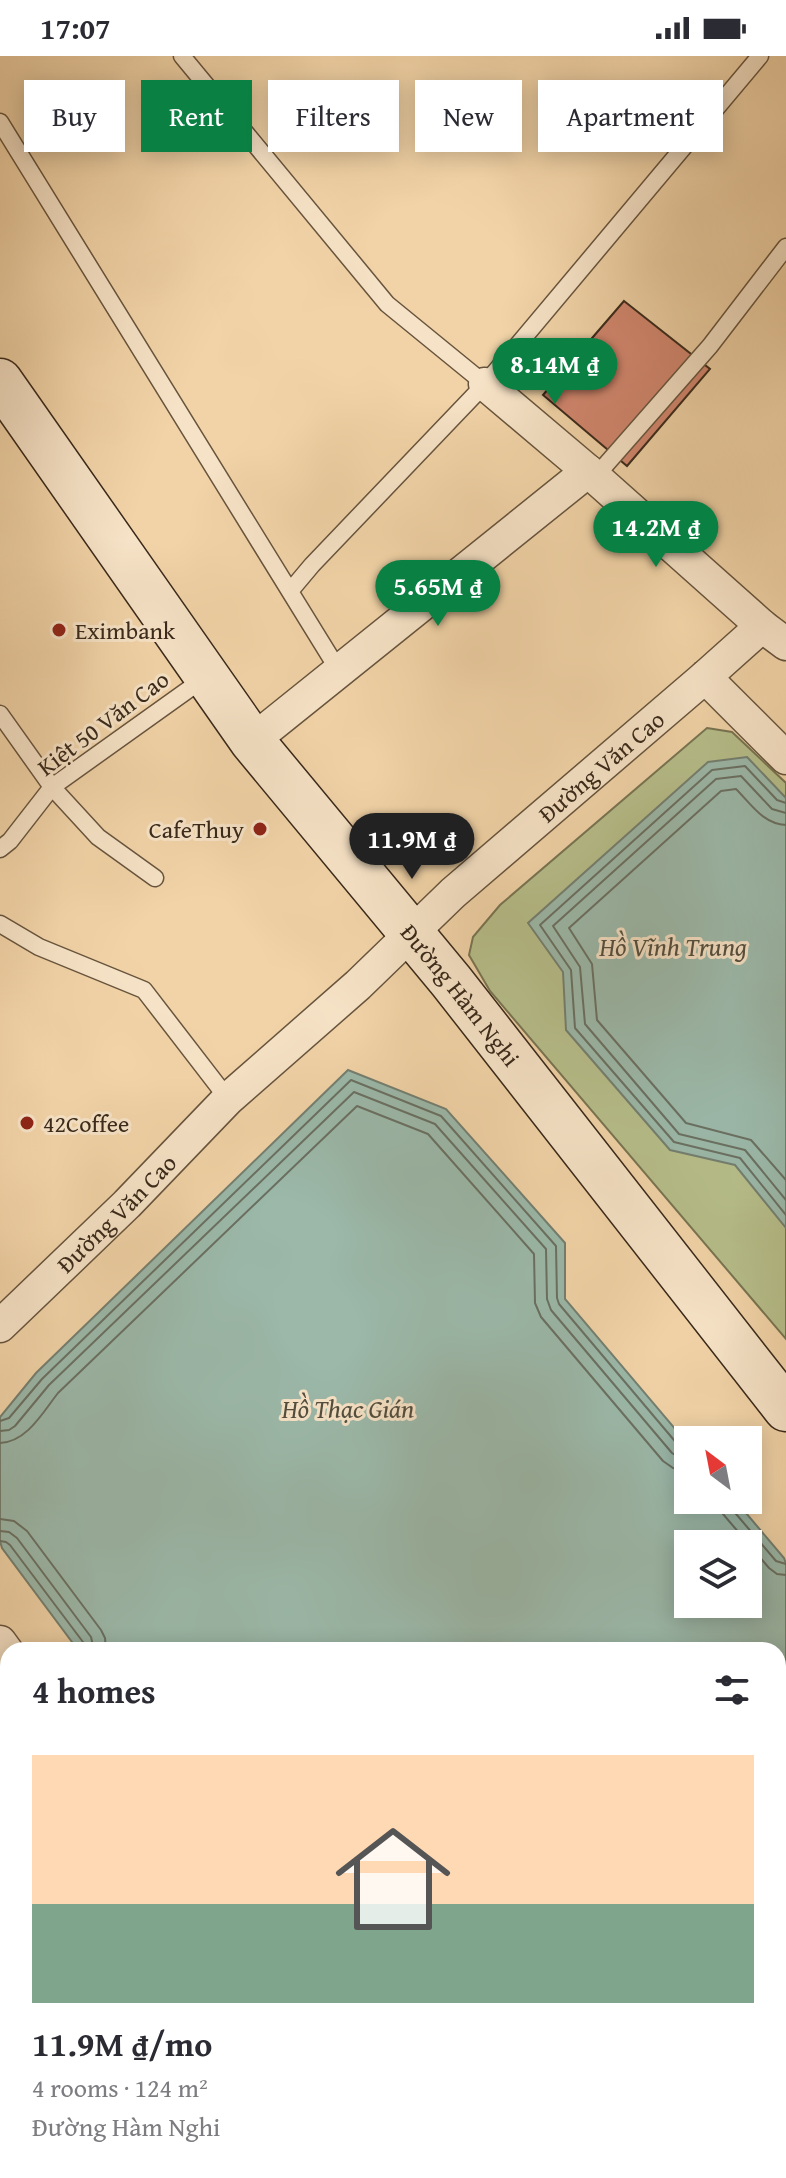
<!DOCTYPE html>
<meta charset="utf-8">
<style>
:root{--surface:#fff;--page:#f2f2f3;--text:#2b2b33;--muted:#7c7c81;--line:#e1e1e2;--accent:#0b8043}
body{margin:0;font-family:"Gentium Book Plus",serif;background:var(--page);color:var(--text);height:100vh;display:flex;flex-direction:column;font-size:30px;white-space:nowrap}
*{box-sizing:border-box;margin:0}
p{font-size:26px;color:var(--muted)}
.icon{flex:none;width:44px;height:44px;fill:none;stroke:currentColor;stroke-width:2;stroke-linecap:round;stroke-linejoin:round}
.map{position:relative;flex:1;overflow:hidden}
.panel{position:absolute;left:0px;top:1586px;width:786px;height:536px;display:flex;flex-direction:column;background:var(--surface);border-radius:24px 24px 0 0;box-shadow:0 4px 20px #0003}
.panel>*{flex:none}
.guide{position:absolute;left:24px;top:24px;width:738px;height:72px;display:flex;gap:16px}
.needle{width:52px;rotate:328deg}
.tools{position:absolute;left:674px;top:1370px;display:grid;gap:16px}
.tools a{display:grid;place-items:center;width:88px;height:88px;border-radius:0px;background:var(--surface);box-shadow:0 4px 20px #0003;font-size:40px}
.price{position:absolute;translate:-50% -68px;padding:0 18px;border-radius:28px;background:var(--accent);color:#fff;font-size:26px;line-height:52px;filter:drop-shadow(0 2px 4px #0008)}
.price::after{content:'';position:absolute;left:50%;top:48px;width:24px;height:18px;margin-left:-12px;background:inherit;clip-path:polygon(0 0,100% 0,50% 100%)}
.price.active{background:#222;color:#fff}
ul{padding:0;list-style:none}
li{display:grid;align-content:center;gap:16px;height:424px;padding:0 32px}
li+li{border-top:2px solid var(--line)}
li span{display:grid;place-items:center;height:248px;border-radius:0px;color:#555}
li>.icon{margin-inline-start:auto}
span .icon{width:144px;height:144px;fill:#fffc;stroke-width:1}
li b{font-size:34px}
h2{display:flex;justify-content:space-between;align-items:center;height:96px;padding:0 32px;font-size:34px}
.chip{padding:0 28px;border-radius:0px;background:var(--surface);box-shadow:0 4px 20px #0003;font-size:28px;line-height:72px}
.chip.active{background:var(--accent);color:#fff}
.status{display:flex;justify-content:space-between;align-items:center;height:56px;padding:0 40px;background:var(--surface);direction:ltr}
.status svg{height:22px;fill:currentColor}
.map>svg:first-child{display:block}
</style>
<div class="status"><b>17:07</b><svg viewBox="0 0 49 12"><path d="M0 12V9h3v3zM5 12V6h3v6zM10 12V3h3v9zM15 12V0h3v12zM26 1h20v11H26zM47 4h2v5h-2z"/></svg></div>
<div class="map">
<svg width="786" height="2122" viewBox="0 0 786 2122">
<rect width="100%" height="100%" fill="#f1d3a7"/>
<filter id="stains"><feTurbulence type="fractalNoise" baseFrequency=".0025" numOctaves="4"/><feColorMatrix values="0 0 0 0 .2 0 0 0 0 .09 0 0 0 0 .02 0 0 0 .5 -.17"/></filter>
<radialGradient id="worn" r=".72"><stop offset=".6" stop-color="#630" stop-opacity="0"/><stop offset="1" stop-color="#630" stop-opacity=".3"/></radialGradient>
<path fill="#b6be8a" stroke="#787452" stroke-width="2" d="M707,672L732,676L786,727V1283L490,935L469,899L473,881L500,849Z"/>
<path fill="#9bb8a9" stroke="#747f70" stroke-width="2" fill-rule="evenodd" d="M747,701L786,742V1172L735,1109L670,1094L566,974L563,916L528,867L708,706Z
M348,1014L446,1053L565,1187V1243L688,1388V1444H735L784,1502L786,1508V1621L778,1632V1594H78L2,1492L0,1485V1361L36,1317ZM688,1488H748V1548H688Z"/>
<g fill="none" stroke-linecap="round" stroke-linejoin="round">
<path stroke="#6a7062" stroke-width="2" d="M786,747L777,744L745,710L712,714L540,869L571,914L575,972L674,1086L740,1102L786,1159
M786,757L772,753L741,720L716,723L553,870L580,911L585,968L679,1078L745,1094L786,1144
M786,769C763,768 751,748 736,733L721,735L569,872L592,908L597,964L686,1067L751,1084L786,1124
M0,1365L9,1362L42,1323L351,1024L441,1060L556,1190L557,1242L559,1248L679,1390L688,1393
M0,1375L9,1374L15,1370L49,1329L354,1036L435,1068L546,1193L547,1243L551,1254L672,1397L680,1402L688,1403
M0,1387C27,1386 43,1356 58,1337L357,1050L428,1078L534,1198L535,1247L541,1261L663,1405L673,1412L688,1415
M719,1444L723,1458L769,1512L777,1518L786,1519
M730,1444L731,1452L776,1505L786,1508
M0,1463L14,1465L27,1475L101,1574L105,1582L106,1594
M0,1475L9,1476L17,1482L91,1581L94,1594
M0,1485L6,1486L10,1489L83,1586L84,1594"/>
</g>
<path fill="#d2866e" stroke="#39291a" stroke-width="2" d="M624,245L710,313L627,410L543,339Z
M786,1792V1991L778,1997V1798Z
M8,2103V2114H21L12,2122H0V2110Z"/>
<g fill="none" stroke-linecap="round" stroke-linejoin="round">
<defs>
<path id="service" d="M182,0L387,248L485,328
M0,66L339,615
M595,421L710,290L786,191
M291,534L312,509L485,328L760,0
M0,658L52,731L98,781L155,822
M0,793L10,785L52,731L206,621
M0,868L39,891L144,934L228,1043
M0,1769L8,1777
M0,2092L8,2086
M731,2114L746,2122
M662,2122L675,2114
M762,2122L767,2121L776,2114"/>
<g id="minor">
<path d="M485,328L588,415L762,570L786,588"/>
<path d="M705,621L786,702"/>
<path d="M252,685L588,415"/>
<path id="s1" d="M0,1270L127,1148L228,1043L358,929L453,837L705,621L762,570"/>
<path d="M0,1586L8,1597"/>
<path d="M778,1704L786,1697"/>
<path d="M0,2048L8,2055"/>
<path d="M80,2114L90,2122"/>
<path d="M379,2122L381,2119L380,2114"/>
</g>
<g id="secondary">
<path id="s2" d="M0,325L252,685L451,925L786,1353"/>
</g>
</defs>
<use href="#service" stroke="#67543d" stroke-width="19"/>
<use href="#minor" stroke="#67543d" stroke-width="35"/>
<use href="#secondary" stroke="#39291a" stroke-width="47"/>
<use href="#service" stroke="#f6e2c6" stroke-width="16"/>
<use href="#minor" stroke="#f6e2c6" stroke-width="32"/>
<use href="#secondary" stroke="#f6e2c6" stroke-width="44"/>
</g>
<g fill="#8f2418" stroke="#f6e2c6" stroke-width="3">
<circle cx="59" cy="574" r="8"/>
<circle cx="260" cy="773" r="8"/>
<circle cx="27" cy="1067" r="8"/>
</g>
<g text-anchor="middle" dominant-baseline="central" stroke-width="6" stroke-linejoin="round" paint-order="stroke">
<g font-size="24" fill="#39291a" stroke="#f6e2c6" text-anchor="start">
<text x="75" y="574">Eximbank</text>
<text x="244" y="773" text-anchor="end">CafeThuy</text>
<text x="43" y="1067">42Coffee</text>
</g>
<g font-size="24" fill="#39291a" stroke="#f6e2c6">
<text transform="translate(103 667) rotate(-37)">Kiệt 50 Văn Cao</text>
<text stroke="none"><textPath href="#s1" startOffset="822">Đường Văn Cao</textPath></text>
<text stroke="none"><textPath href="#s2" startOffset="768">Đường Hàm Nghi</textPath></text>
<text stroke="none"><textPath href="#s1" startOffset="162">Đường Văn Cao</textPath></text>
</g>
<g font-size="26" font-style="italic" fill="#524d3e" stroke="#f6e2c6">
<text x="673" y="890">Hồ Vĩnh Trung</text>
<text x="348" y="1352">Hồ Thạc Gián</text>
</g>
</g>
<rect width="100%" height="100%" filter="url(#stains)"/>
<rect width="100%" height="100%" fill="url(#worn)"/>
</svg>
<div class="tools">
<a><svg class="needle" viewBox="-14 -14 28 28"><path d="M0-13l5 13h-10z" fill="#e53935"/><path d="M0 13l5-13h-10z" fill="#7c7c81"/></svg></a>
<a><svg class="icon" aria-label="layers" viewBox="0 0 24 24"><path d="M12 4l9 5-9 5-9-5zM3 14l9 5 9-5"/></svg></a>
</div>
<b class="price" style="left:555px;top:350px">8.14M ₫</b>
<b class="price" style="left:656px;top:513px">14.2M ₫</b>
<b class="price" style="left:438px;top:572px">5.65M ₫</b>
<b class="price active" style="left:412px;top:825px">11.9M ₫</b>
<div class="guide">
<a class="chip">Buy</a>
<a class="chip active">Rent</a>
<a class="chip">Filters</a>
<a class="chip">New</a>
<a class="chip">Apartment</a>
</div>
<section class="panel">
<h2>4 homes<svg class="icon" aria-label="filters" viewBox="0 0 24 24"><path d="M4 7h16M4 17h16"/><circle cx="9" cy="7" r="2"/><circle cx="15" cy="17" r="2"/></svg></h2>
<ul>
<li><span style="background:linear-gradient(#ffd9b3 60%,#7fa58c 0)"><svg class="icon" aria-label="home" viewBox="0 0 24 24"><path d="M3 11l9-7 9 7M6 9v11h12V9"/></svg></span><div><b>11.9M ₫/mo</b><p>4 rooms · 124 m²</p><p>Đường Hàm Nghi</p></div></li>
</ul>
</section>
</div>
